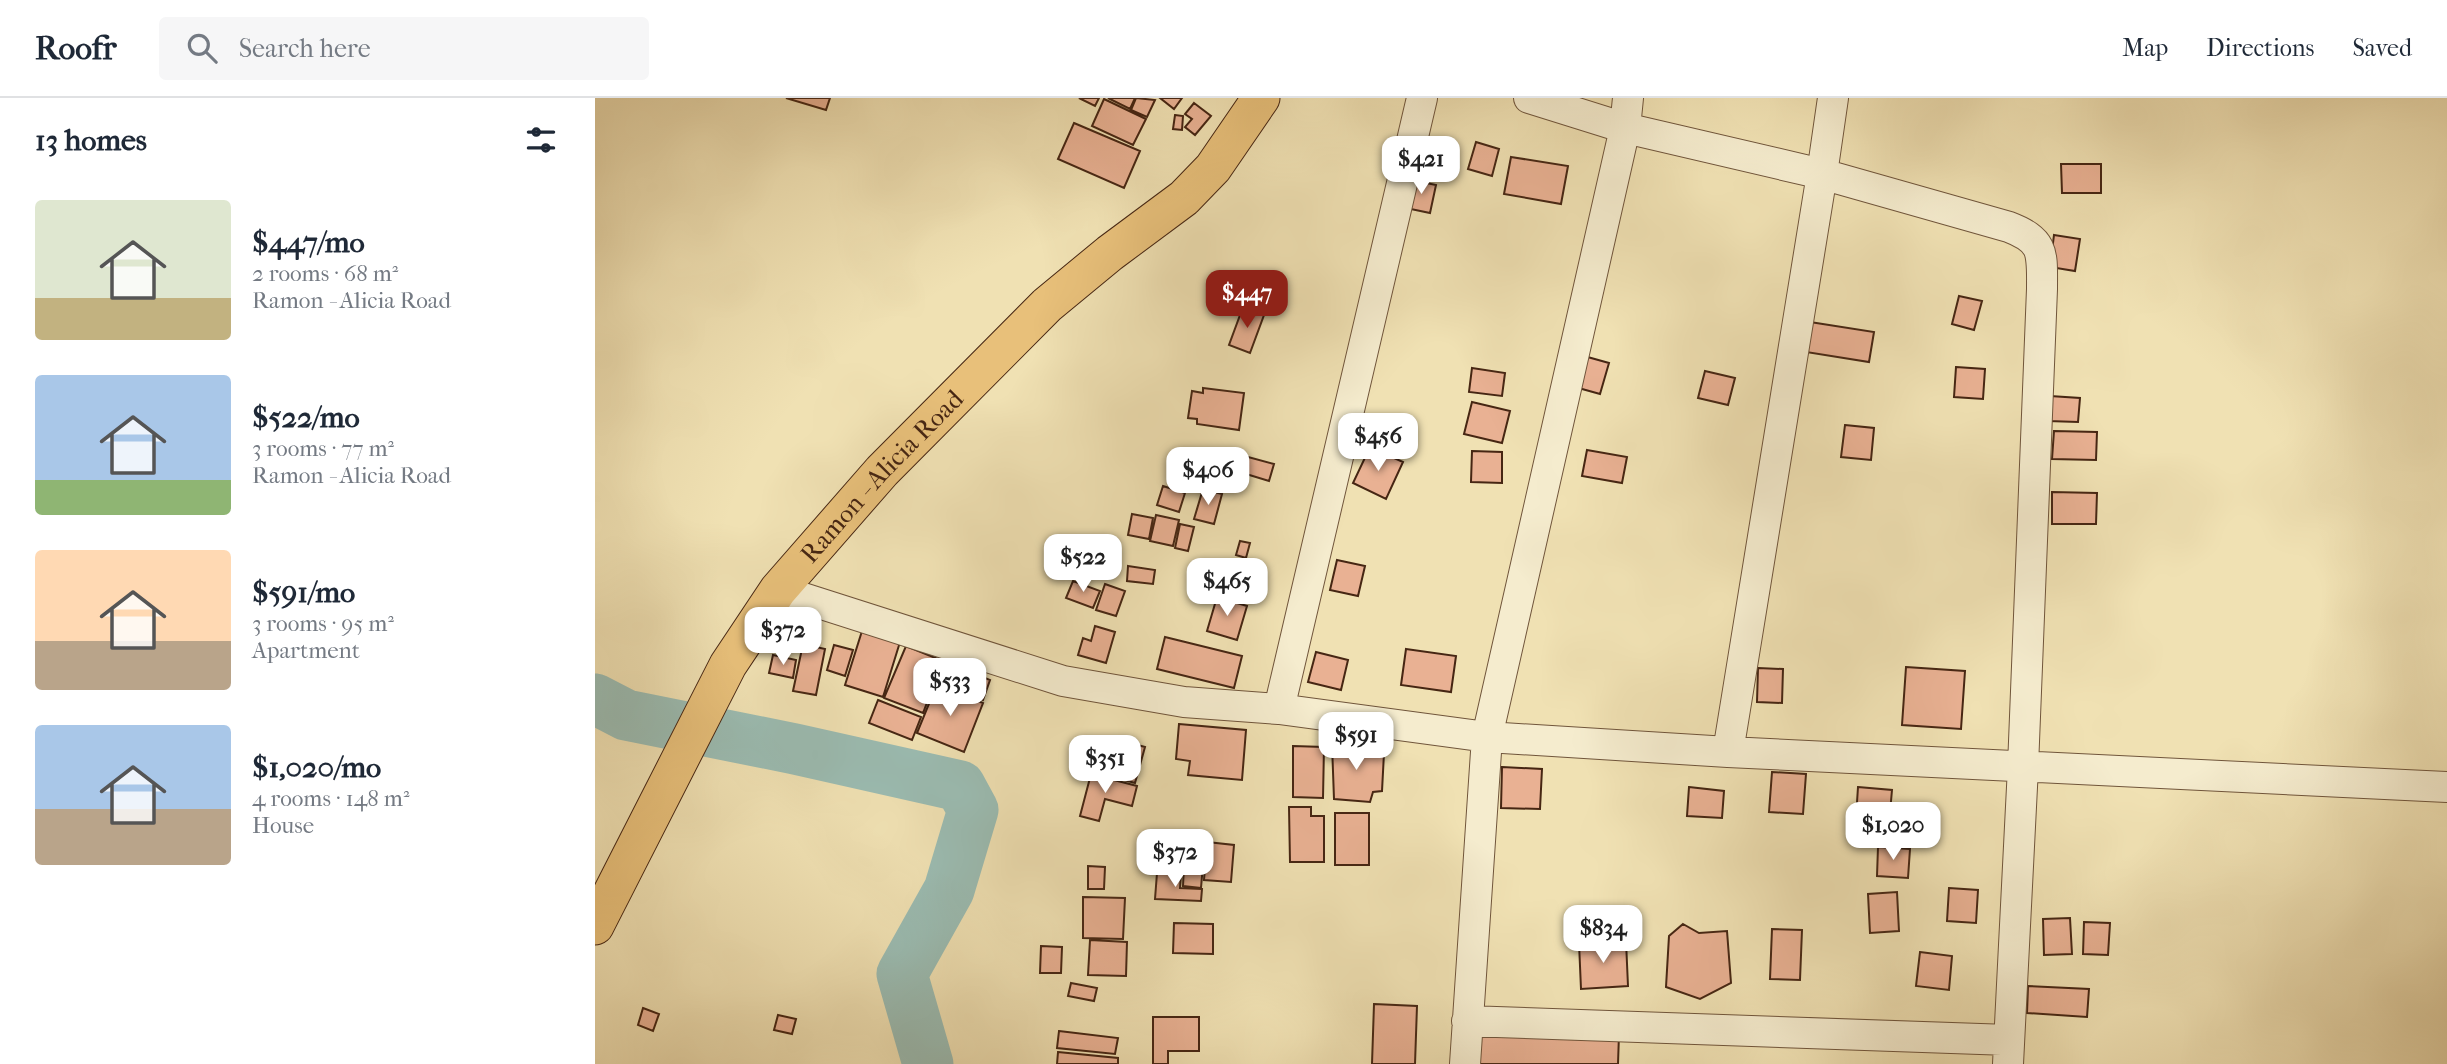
<!DOCTYPE html>
<meta charset="utf-8">
<style>
:root{--surface:#fff;--page:#f6f6f7;--text:#1f2937;--muted:#747a83;--line:#e0e1e3;--accent:#8f2418}
body{margin:0;font-family:"IM FELL French Canon",serif;background:var(--page);color:var(--text);height:100vh;display:flex;flex-direction:column;font-size:26px;white-space:nowrap}
*{box-sizing:border-box;margin:0}
p{font-size:23px;color:var(--muted)}
.icon{flex:none;width:38px;height:38px;fill:none;stroke:currentColor;stroke-width:2;stroke-linecap:round;stroke-linejoin:round}
.map{position:relative;flex:1;overflow:hidden}
.panel{display:flex;flex-direction:column;background:var(--surface);width:595px}
.panel>*{flex:none}
.price{position:absolute;translate:-50% -60px;padding:0 16px;border-radius:14px;background:#fff;color:#222;font-size:23px;line-height:46px;filter:drop-shadow(0 2px 4px #0008)}
.price::after{content:'';position:absolute;left:50%;top:42px;width:21px;height:16px;margin-left:-10px;background:inherit;clip-path:polygon(0 0,100% 0,50% 100%)}
.price.selected{background:var(--accent);color:#fff}
ul{padding:0;list-style:none}
li{display:flex;align-items:center;gap:21px;height:175px;padding:0 35px}
li span{display:grid;place-items:center;flex:none;width:196px;height:140px;border-radius:7px;color:#555}
li>.icon{margin-inline-start:auto}
span .icon{width:84px;height:84px;fill:#fffc;stroke-width:1}
li b{font-size:30px}
h2{display:flex;justify-content:space-between;align-items:center;height:84px;padding:0 35px;font-size:30px}
header{display:flex;align-items:center;gap:42px;box-sizing:border-box;height:98px;padding:0 35px;background:var(--surface);border-bottom:2px solid var(--line)}
header strong{font-size:33px}
nav{display:flex;gap:38px;margin-inline-start:auto;font-size:24px}
.search{width:490px;height:63px;background:var(--page);display:flex;align-items:center;gap:18px;box-sizing:border-box;padding:0 24px;border-radius:7px;color:var(--muted);font-size:26px}
main{display:flex;flex:1;min-height:0}
.map>svg:first-child{display:block}
</style>
<header>
<strong>Roofr</strong>
<div class="search"><svg class="icon" aria-label="search" viewBox="0 0 24 24"><circle cx="10" cy="10" r="6"/><path d="M15 15l6 6"/></svg>Search here</div>
<nav><a>Map</a><a>Directions</a><a>Saved</a></nav>
</header>
<main>
<section class="panel">
<h2>13 homes<svg class="icon" aria-label="filters" viewBox="0 0 24 24"><path d="M4 7h16M4 17h16"/><circle cx="9" cy="7" r="2"/><circle cx="15" cy="17" r="2"/></svg></h2>
<ul>
<li><span style="background:linear-gradient(#dfe7d0 70%,#c2b280 0)"><svg class="icon" aria-label="home" viewBox="0 0 24 24"><path d="M3 11l9-7 9 7M6 9v11h12V9"/></svg></span><div><b>$447/mo</b><p>2 rooms · 68 m²</p><p>Ramon - Alicia Road</p></div></li>
<li><span style="background:linear-gradient(#a9c7e8 75%,#8fb573 0)"><svg class="icon" aria-label="home" viewBox="0 0 24 24"><path d="M3 11l9-7 9 7M6 9v11h12V9"/></svg></span><div><b>$522/mo</b><p>3 rooms · 77 m²</p><p>Ramon - Alicia Road</p></div></li>
<li><span style="background:linear-gradient(#ffd9b3 65%,#b9a48a 0)"><svg class="icon" aria-label="home" viewBox="0 0 24 24"><path d="M3 11l9-7 9 7M6 9v11h12V9"/></svg></span><div><b>$591/mo</b><p>3 rooms · 95 m²</p><p>Apartment</p></div></li>
<li><span style="background:linear-gradient(#a9c7e8 60%,#b9a48a 0)"><svg class="icon" aria-label="home" viewBox="0 0 24 24"><path d="M3 11l9-7 9 7M6 9v11h12V9"/></svg></span><div><b>$1,020/mo</b><p>4 rooms · 148 m²</p><p>House</p></div></li>
</ul>
</section>
<div class="map">
<svg width="1852" height="966" viewBox="0 0 1852 966">
<rect width="100%" height="100%" fill="#f0e1b3"/>
<filter id="stains"><feTurbulence type="fractalNoise" baseFrequency=".00286" numOctaves="4"/><feColorMatrix values="0 0 0 0 .2 0 0 0 0 .09 0 0 0 0 .02 0 0 0 .5 -.17"/></filter>
<radialGradient id="worn" r=".72"><stop offset=".6" stop-color="#630" stop-opacity="0"/><stop offset="1" stop-color="#630" stop-opacity=".3"/></radialGradient>
<g fill="none" stroke-linecap="round" stroke-linejoin="round">
<path stroke="#9bbcb2" stroke-width="51" d="M0,601L31,617L200,651L365,688L378,712L354,792L307,876L333,966"/>
</g>
<path fill="#e9b193" stroke="#462613" stroke-width="2" d="M191,0H235L231,12Z
M484,0H504L500,8Z
M513,0H540L535,11Z
M541,0L560,2L552,19L536,12Z
M565,0H587L579,11Z
M509,1L551,21L538,47L497,28Z
M599,5L616,18L600,37L590,29L597,21L590,16Z
M580,17L588,18L587,32L578,31Z
M479,25L545,53L529,90L463,61Z
M881,44L904,51L897,78L873,71Z
M916,59L973,68L966,106L909,96Z
M1466,66H1506V95H1467Z
M817,82L841,87L835,115L811,110Z
M1459,137L1485,141L1480,173L1455,169Z
M1364,198L1387,203L1379,232L1357,226Z
M648,209L669,217L655,255L634,247Z
M1215,224L1279,234L1274,264L1211,254Z
M989,258L1014,265L1005,296L980,289Z
M1361,269L1390,271L1388,301L1359,299Z
M877,270L910,275L907,298L874,294Z
M1110,273L1140,280L1133,307L1103,300Z
M608,290L649,295L644,332L602,326V321L593,320L597,293L608,295Z
M1455,298L1485,300L1483,324L1453,323Z
M877,304L915,313L907,345L869,336Z
M1250,327L1279,330L1276,362L1246,359Z
M1459,333L1502,334L1501,362L1457,361Z
M775,349L808,364L791,401L758,385Z
M992,352L1032,359L1027,385L987,378Z
M877,353L907,354V385L876,384Z
M642,356L679,366L674,383L638,372Z
M568,388L590,395L584,414L562,407Z
M608,391L627,396L619,426L599,421Z
M1457,394L1502,395L1501,426H1457Z
M537,416L558,420L554,441L533,437Z
M561,417L584,422L578,448L555,443Z
M585,426L599,429L593,453L580,450Z
M645,443L655,445L651,460L641,457Z
M742,462L770,468L763,498L735,492Z
M533,468L560,472L558,486L532,483Z
M478,483L505,493L498,510L471,500Z
M510,486L530,493L521,518L501,512Z
M622,499L652,508L642,542L612,533Z
M500,528L520,534L511,565L483,557L488,540L496,543Z
M267,533L305,544L288,599L250,587Z
M570,539L647,558L639,590L562,571Z
M208,546L230,551L221,597L198,593Z
M239,547L258,552L250,578L232,572Z
M311,548L348,563L328,615L289,600Z
M811,551L861,558L856,594L806,587Z
M721,554L753,562L746,592L713,584Z
M178,557L201,562L198,580L174,575Z
M358,567L372,572L364,591L350,585Z
M1311,569L1370,573L1366,631L1307,627Z
M1163,570L1188,571L1187,605L1162,604Z
M373,573L395,582L388,602L365,593Z
M342,586L388,605L369,654L322,635Z
M283,602L326,619L317,642L274,625Z
M584,626L651,632L647,682L593,677L595,663L581,661Z
M513,639L550,649L540,685L504,675Z
M767,644L773,654L789,655L787,693L778,694L775,704L739,701L737,646Z
M698,648L729,649L728,700L698,699Z
M907,669L947,671L945,711L906,710Z
M1177,674L1211,676L1208,716L1174,714Z
M496,676L542,688L537,708L510,701L504,723L485,718Z
M1094,689L1129,693L1127,720L1092,718Z
M1263,689L1297,692L1293,737L1260,735Z
M694,709H716V718H729V764H695Z
M740,715H774V767H740Z
M583,741L610,743L606,790L588,788L589,768L580,767Z
M612,744L639,747L636,784L609,782Z
M1283,749L1315,751L1313,780L1282,778Z
M493,768L510,769L509,791H493Z
M562,775L586,776L585,790L607,791L606,803L560,801Z
M1354,790L1383,792L1381,825L1352,823Z
M1302,794L1304,833L1275,835L1273,796Z
M488,799L530,800L528,841L488,840Z
M1475,820L1477,856L1449,857L1448,821Z
M1489,824L1515,825L1513,857L1488,856Z
M579,825L618,826V856L578,855Z
M1088,826L1104,835L1132,833L1136,885L1105,901L1071,889L1074,838Z
M1177,831L1207,832L1205,882L1175,881Z
M495,842L532,844L531,878L493,877Z
M1031,843L1033,888L986,891L984,845Z
M446,848L467,849L466,875H445Z
M1325,854L1357,858L1354,892L1321,888Z
M476,885L502,890L499,903L473,898Z
M1433,888L1494,891L1492,919L1432,915Z
M779,906L822,908L820,966H777Z
M48,910L64,916L58,933L43,927Z
M183,917L201,921L197,936L179,932Z
M558,919H604V953H573V966H558Z
M883,932L1024,936L1023,966H882Z
M464,933L523,940L520,956L462,950Z
M463,954L523,960V966H462Z"/>
<g fill="none" stroke-linecap="round" stroke-linejoin="round">
<defs>
<path id="minor" d="M934,0L1030,30L1227,76L1414,129C1450,143 1447,155 1447,191L1428,669L1413,966
M183,492L468,583L589,604L684,611L892,639L1133,654L1852,689
M684,611L827,0
M1133,654L1227,76L1238,0
M872,923L1414,942
M870,966L892,639L1030,30L1033,0"/>
<g id="major">
<path id="s1" d="M0,828L133,567L183,492L287,373L452,207L515,155L589,100L618,70L666,0"/>
</g>
</defs>
<use href="#minor" stroke="#70553b" stroke-width="32"/>
<use href="#major" stroke="#462613" stroke-width="39"/>
<use href="#minor" stroke="#f5ecce" stroke-width="30"/>
<use href="#major" stroke="#e8c07a" stroke-width="37"/>
</g>
<g text-anchor="middle" dominant-baseline="central" stroke-width="6" stroke-linejoin="round" paint-order="stroke">
<g font-size="26" fill="#462613" stroke="#f5ecce">
<text stroke="none"><textPath href="#s1" startOffset="537">Ramon - Alicia Road</textPath></text>
</g>
</g>
<rect width="100%" height="100%" filter="url(#stains)"/>
<rect width="100%" height="100%" fill="url(#worn)"/>
</svg>
<b class="price" style="left:826px;top:98px">$421</b>
<b class="price selected" style="left:652px;top:232px">$447</b>
<b class="price" style="left:783px;top:375px">$456</b>
<b class="price" style="left:613px;top:409px">$406</b>
<b class="price" style="left:488px;top:496px">$522</b>
<b class="price" style="left:632px;top:520px">$465</b>
<b class="price" style="left:188px;top:569px">$372</b>
<b class="price" style="left:355px;top:620px">$533</b>
<b class="price" style="left:761px;top:674px">$591</b>
<b class="price" style="left:510px;top:697px">$351</b>
<b class="price" style="left:1298px;top:764px">$1,020</b>
<b class="price" style="left:580px;top:791px">$372</b>
<b class="price" style="left:1008px;top:867px">$834</b>
</div>
</main>
